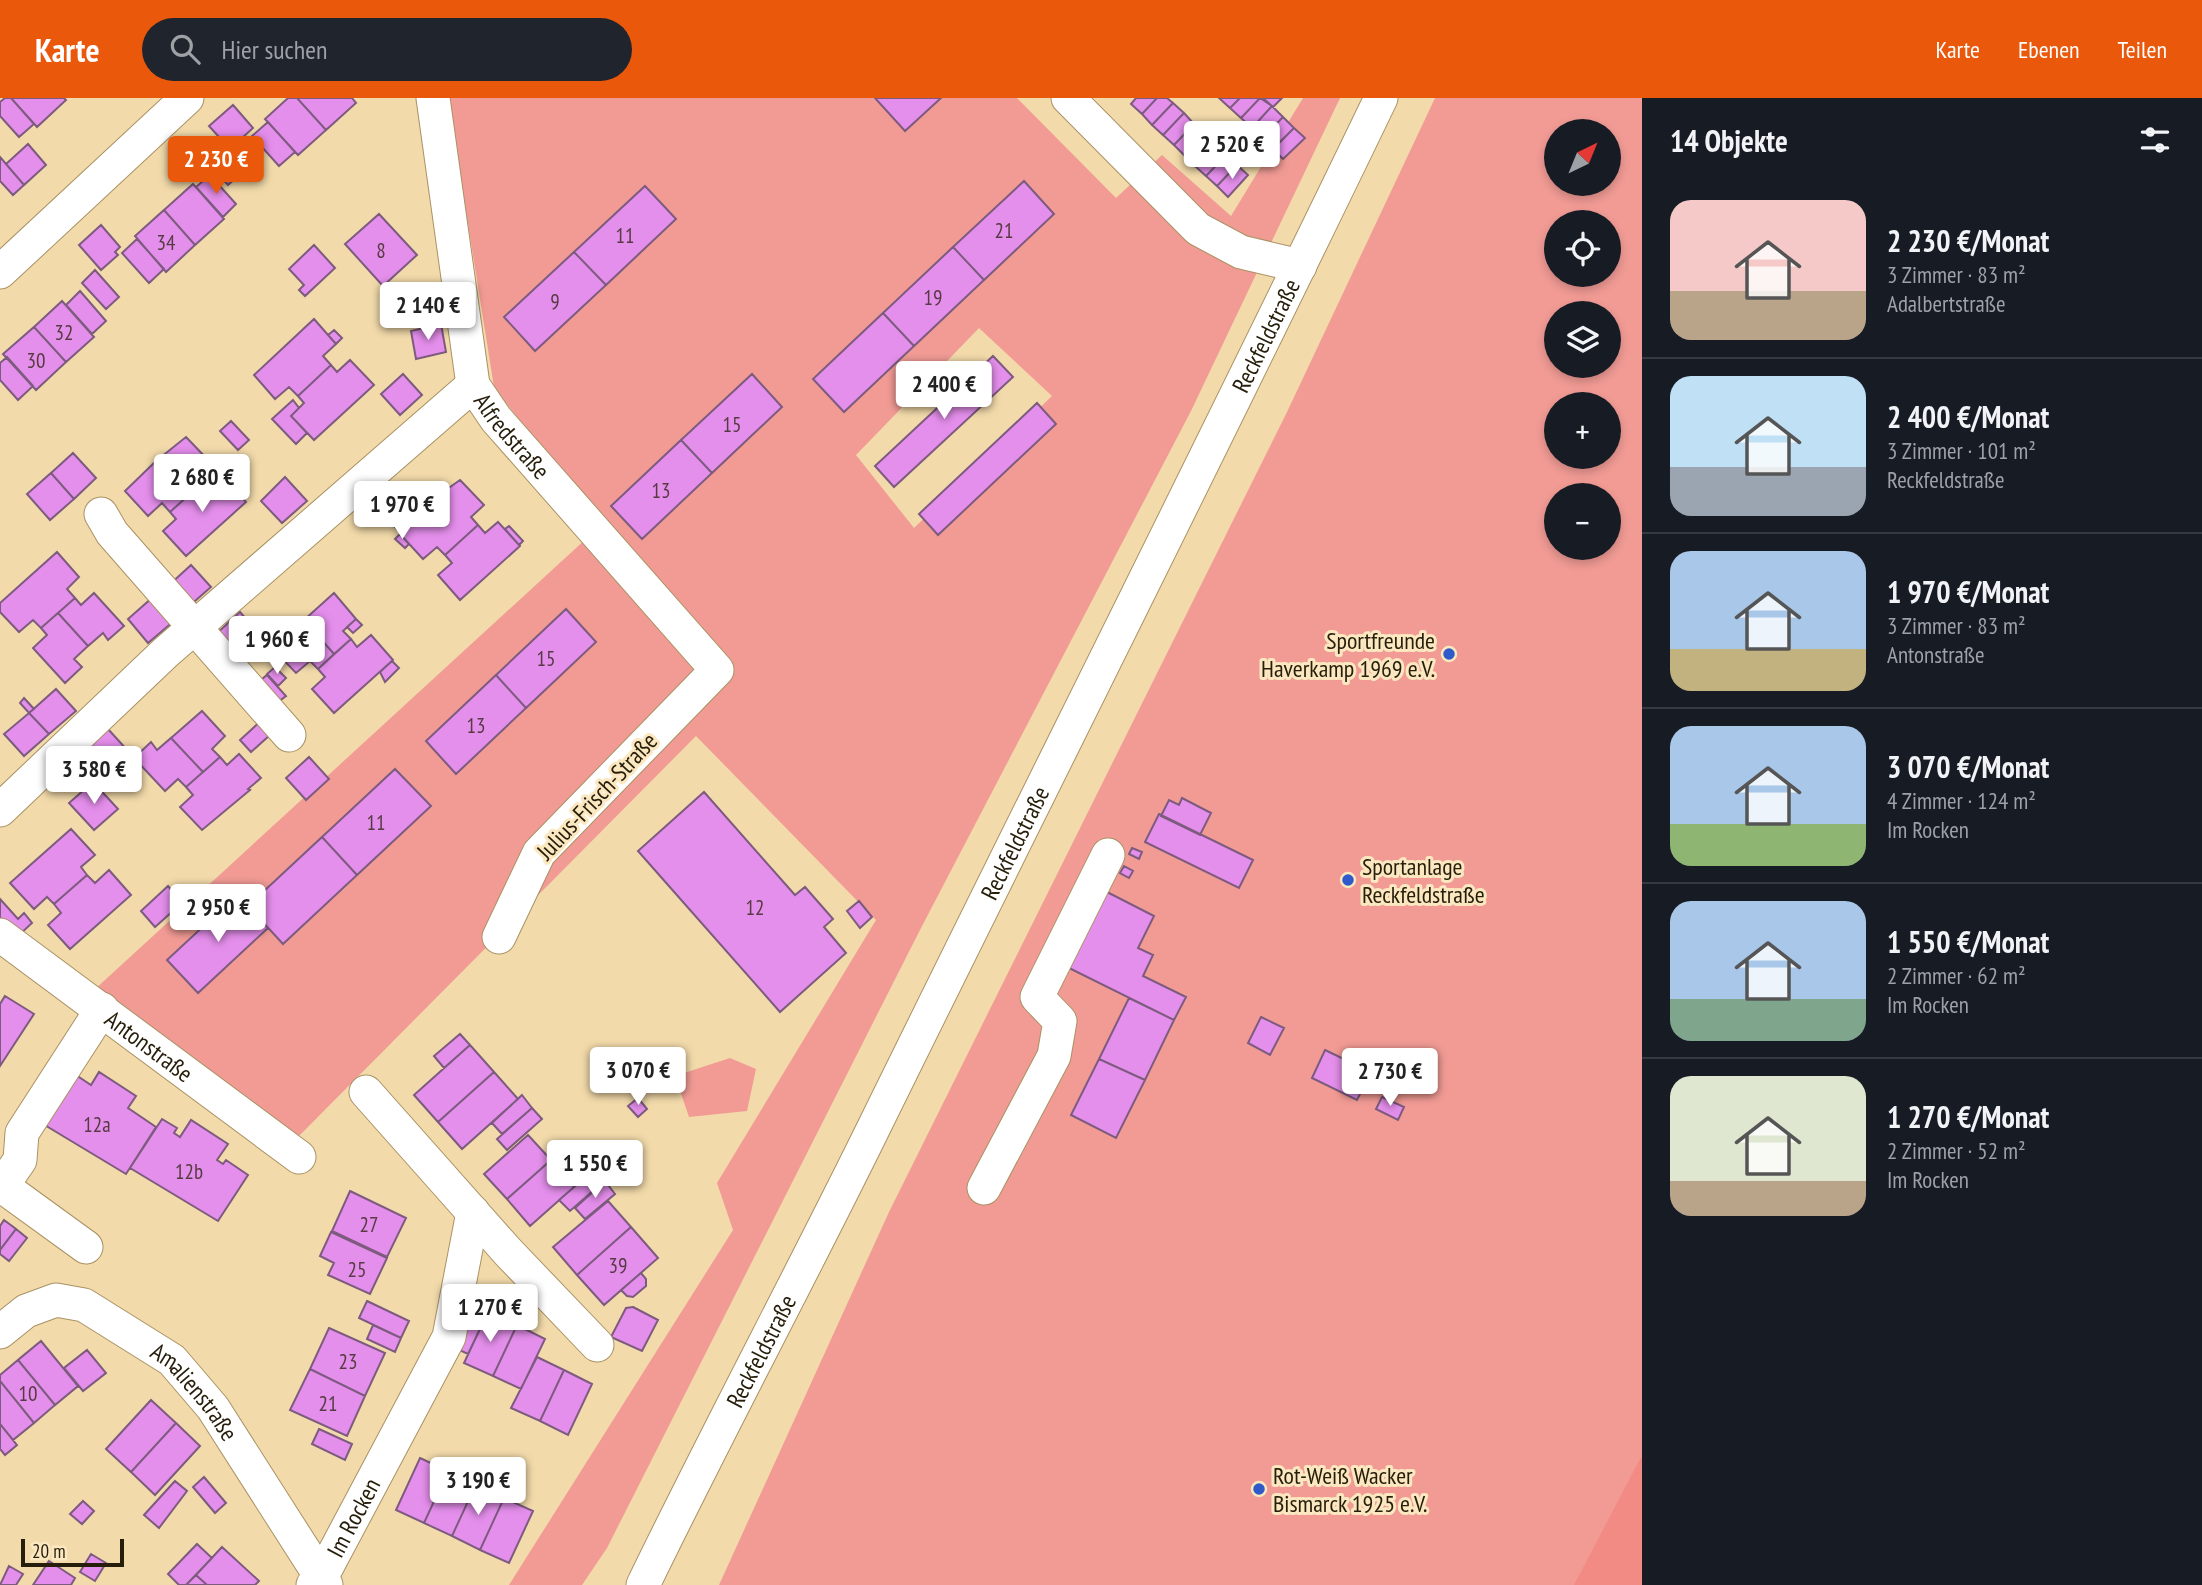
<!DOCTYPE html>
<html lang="de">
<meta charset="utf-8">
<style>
:root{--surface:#171b24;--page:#20242c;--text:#f1f3f6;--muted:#9ea1a6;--line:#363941;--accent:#ea580c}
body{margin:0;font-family:"PT Sans Narrow",sans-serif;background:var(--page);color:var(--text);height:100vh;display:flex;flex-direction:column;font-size:26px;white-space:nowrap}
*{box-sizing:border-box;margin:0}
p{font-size:23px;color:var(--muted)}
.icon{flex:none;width:38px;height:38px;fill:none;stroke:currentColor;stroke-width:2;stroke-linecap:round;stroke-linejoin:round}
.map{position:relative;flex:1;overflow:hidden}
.side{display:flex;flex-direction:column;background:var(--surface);width:560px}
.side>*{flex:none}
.needle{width:46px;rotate:43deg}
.fabs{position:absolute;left:1544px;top:21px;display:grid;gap:14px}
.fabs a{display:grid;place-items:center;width:77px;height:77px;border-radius:50%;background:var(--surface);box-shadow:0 4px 10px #0003;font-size:35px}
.scale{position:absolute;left:21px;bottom:18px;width:103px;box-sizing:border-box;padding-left:7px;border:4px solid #261d0a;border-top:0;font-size:19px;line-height:24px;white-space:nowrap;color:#261d0a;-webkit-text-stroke:5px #fbe8c1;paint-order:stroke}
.price{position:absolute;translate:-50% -60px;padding:0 16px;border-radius:7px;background:#fff;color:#222;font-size:23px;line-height:46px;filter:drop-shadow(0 2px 4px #0008)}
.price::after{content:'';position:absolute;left:50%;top:42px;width:21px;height:16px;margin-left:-10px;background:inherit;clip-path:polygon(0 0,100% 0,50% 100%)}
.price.active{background:var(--accent);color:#fff}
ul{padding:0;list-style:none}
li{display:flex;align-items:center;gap:21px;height:175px;padding:0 28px}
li+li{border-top:2px solid var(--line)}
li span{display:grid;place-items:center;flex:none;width:196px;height:140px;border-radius:21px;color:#555}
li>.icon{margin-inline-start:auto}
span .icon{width:84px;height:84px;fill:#fffc;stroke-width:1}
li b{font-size:30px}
h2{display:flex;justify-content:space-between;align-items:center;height:84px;padding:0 28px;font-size:30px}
header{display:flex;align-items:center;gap:42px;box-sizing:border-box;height:98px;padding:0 35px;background:var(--accent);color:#fff}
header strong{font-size:33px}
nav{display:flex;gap:38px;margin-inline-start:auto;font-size:24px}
.search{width:490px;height:63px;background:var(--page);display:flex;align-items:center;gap:18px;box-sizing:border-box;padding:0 24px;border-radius:38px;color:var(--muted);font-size:26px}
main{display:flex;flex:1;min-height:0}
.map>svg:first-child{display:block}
</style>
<header>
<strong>Karte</strong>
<div class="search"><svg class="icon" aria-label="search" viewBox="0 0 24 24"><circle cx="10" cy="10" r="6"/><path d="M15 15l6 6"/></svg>Hier suchen</div>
<nav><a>Karte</a><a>Ebenen</a><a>Teilen</a></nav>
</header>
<main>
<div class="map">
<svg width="1642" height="1487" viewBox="0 0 1642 1487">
<rect width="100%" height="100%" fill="#f2daaa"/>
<path fill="#f29b95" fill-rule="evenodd" d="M448,0H1017L1116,100L1162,57L1231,118L1303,0H1340L1191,313L921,830L607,1450L582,1487H509L733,1132L717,1085L876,822L696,638L297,1040L93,893L600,428L494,289ZM979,230L1052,298L914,430L856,357Z
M1435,0H1642V1361L1575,1487H719L889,1114L1287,314ZM1556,33H1608V86H1556ZM1556,124H1608V177H1556ZM1556,215H1608V268H1556ZM1556,306H1608V359H1556ZM1556,397H1608V450H1556Z
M730,960L756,971L747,1013L689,1019L675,978Z"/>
<path fill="#f18b84" d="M1642,1360V1487H1574L1640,1361Z"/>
<path fill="#e58fec" stroke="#7d5b7f" stroke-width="2" d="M5,0H11L34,26L19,39L0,18V4Z
M11,0H64L66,2L37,29Z
M288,0H297L326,32L298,57L265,21Z
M297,0H352L356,5L326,32Z
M875,0H941L905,33Z
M1136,0H1157L1142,16L1131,6Z
M1157,0H1167L1173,5L1152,27L1142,16Z
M1219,0H1240L1230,10Z
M1240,0H1260L1241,20L1230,10Z
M1260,0L1272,8L1252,30L1241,20Z
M1263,0H1282L1273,9Z
M1173,5L1184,15L1163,37L1152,27Z
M233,7L253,30L230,51L209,28Z
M1272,8L1283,19L1262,41L1252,30Z
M1184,15L1194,26L1174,47L1163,37Z
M1283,19L1294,30L1273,51L1262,41Z
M268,24L295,54L279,68L252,38Z
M1194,26L1205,36L1185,58L1174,47Z
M1294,30L1305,40L1283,61L1273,51Z
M1205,36L1216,46L1195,68L1185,58Z
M222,43L247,70L228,87L204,60Z
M28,46L46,67L24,87L6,66Z
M1216,46L1227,56L1206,78L1195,68Z
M1227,56L1237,67L1217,88L1206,78Z
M0,59L24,87L13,97L0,83Z
M1237,67L1248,77L1228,99L1217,88Z
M210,77L236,106L223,119L196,89Z
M1024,83L1054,116L984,182L953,149Z
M193,86L224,121L195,147L164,112Z
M645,88L676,121L606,187L574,154Z
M164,112L195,147L166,174L135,138Z
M379,116L417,157L383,188L345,146Z
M101,127L120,149L115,154L118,157L101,172L79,147Z
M137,141L164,171L149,185L122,155Z
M314,147L335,170L305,198L299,192L304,187L289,171Z
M953,149L984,182L914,248L883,215Z
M574,154L606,187L535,253L504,219Z
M95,172L119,199L106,211L82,185Z
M434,186L438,212L422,214L418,189Z
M80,193L106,223L92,236L66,207Z
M62,203L94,239L66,264L34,229Z
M883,215L914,248L844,314L813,281Z
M314,221L336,246L323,258L331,267L298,298L289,289L275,301L254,277Z
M441,226L446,254L416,261L411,233Z
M34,229L66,264L36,292L3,256Z
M334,232L342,240L336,246L328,237Z
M993,258L1013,279L894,389L875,368Z
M7,259L33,288L18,302L0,282V265Z
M350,262L374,287L314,342L291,318L304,305L298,298L331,267L337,274Z
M403,276L422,297L400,317L381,296Z
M752,276L782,309L712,375L681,342Z
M293,302L299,310L291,318L307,335L296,346L272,321Z
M1037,305L1056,326L938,437L919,416Z
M231,323L249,342L238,352L220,333Z
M186,339L209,363L195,375L203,384L188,398L156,363Z
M681,342L712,375L642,441L611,408Z
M73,355L96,380L74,401L51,375Z
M156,363L188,398L170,414L162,405L148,418L125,393Z
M51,375L74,401L50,422L27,396Z
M223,379L246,404L186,458L163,433L176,421L170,414L203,384L209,392Z
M285,379L307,403L282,425L261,403Z
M460,382L484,407L471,419L478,427L445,457L437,449L423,461L400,436L446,392Z
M408,417L414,424L401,435L395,429Z
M498,424L520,448L460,502L438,477L452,465L445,457L478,427L485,435Z
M509,428L523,443L519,447L505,431Z
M400,436L409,446L405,450L395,441Z
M57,454L79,479L67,491L75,500L41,530L33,522L19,534L0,514V505Z
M191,467L211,489L187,510L167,489Z
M94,495L124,528L108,542L103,535L88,548L58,515L75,500L81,507Z
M334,495L356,521L343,533L351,541L334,556L304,522Z
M153,499L174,523L148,545L128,521Z
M566,511L596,544L526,610L496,577Z
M240,514L259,536L233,560L214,538Z
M58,515L88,548L74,561L82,569L65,585L33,550L47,537L41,530Z
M356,521L362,527L353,535L347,529Z
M304,522L334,556L318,571L310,563L296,575L273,551Z
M282,525L290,534L273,551L264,541Z
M371,537L393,562L334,615L312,591L325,579L318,571L351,541L357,549Z
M392,563L399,570L385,584L380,574Z
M275,569L286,580L278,588L267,576Z
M267,577L286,598L274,607L256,586Z
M496,577L526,610L456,676L426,643Z
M56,591L76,613L49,636L29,615Z
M24,600L34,611L29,615L20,605Z
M202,613L225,638L212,651L220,659L203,674L171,640Z
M29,615L49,636L24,658L4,636Z
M263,621L270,637L251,654L240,642Z
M108,631L128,653L94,684L74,662Z
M171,640L203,674L186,689L178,681L165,693L134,660L151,644L157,652Z
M239,656L261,680L248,691L250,692L202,732L180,709L193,697L186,689L220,659L227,667Z
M309,659L329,681L306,702L286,680Z
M395,671L431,708L357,777L322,739Z
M93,684L118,711L94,732L69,705Z
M704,694L795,797L805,789L833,821L824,829L846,855L780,914L638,753Z
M1182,700L1211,715L1200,737L1161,718L1169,702L1179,707Z
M1159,716L1253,762L1239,790L1145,744Z
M71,731L95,757L81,769L87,777L54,806L47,799L34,811L10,785Z
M322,739L357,777L283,846L248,808Z
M1132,750L1142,754L1139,761L1129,756Z
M1124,768L1133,773L1129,780L1120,775Z
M109,772L131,797L70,851L48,827L61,815L54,806L87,777L95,785Z
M168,788L182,805L155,829L141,813Z
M1107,794L1154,818L1138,850L1153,857L1143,878L1186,899L1174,922L1069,870Z
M237,797L268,830L198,895L167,862Z
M0,801L18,821L24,815L32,825L17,839L0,826Z
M859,803L872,819L860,830L847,813Z
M5,898L34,916L0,968V906Z
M1129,900L1174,922L1145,982L1099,961Z
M1261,919L1284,930L1270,957L1248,945Z
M460,936L470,947L444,970L434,958Z
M470,947L494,974L438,1024L414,997Z
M1325,952L1371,974L1357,1002L1312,980Z
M1099,961L1145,982L1116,1040L1071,1017Z
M627,967L640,980L628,993L615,980Z
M70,973L91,987L99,974L136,998L128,1010L156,1029L126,1076L38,1023Z
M494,974L518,1001L462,1051L438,1024Z
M522,997L532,1010L502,1036L492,1025Z
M1382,999L1404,1009L1398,1022L1376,1011Z
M638,1000L647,1011L638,1019L628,1008Z
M532,1010L542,1021L507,1052L497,1041Z
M162,1021L177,1030L174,1035L180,1039L191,1022L228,1046L217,1062L223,1066L226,1062L248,1077L218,1123L130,1070Z
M528,1037L551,1062L507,1101L484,1076Z
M550,1063L574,1089L530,1128L507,1101Z
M594,1072L604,1083L570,1113L559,1102Z
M605,1083L615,1096L585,1121L575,1110Z
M350,1093L406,1120L387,1159L332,1133Z
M608,1103L631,1129L577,1177L553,1149Z
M4,1122L16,1131L0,1152V1128Z
M631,1129L658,1160L604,1207L577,1177Z
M16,1131L27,1140L9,1163L0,1156V1152Z
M331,1134L387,1160L370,1196L328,1177L334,1165L320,1158Z
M641,1175L646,1181V1188L633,1199L627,1198L621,1192Z
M367,1203L409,1223L401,1240L359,1220Z
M475,1207L488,1214L468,1256L455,1250Z
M633,1209L658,1222L642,1253L611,1239L626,1210Z
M488,1214L517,1227L493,1278L464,1265Z
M373,1227L401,1240L395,1254L367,1241Z
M517,1227L545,1241L521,1291L493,1278Z
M329,1230L385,1255L365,1298L310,1271Z
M41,1243L78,1288L55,1307L18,1262Z
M87,1252L106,1275L83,1293L64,1270Z
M537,1259L564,1272L540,1323L511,1310Z
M18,1262L55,1307L34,1325L0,1283V1277Z
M310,1271L365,1298L347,1338L290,1312Z
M564,1272L592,1286L568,1337L540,1323Z
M0,1283L34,1325L13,1342L0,1326Z
M151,1302L176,1325L131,1374L106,1351Z
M176,1325L200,1348L155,1397L131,1374Z
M0,1326L17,1347L5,1357L0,1351Z
M319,1331L352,1346L345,1362L312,1346Z
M420,1360L448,1373L424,1425L396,1412Z
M448,1373L476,1386L452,1438L424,1425Z
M204,1379L226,1405L215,1415L193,1389Z
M175,1383L187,1393L159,1430L144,1417Z
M476,1386L504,1400L480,1452L452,1438Z
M504,1400L533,1413L509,1465L480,1452Z
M83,1403L94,1413L82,1426L70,1416Z
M197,1446L212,1460L186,1487H179L168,1476Z
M222,1449L259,1483L255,1487H207L196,1477Z
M91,1456L106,1465L95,1483L80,1474Z
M49,1463L75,1480L71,1487H33Z
M9,1468L23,1476L16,1487H0Z
M196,1477L207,1487H186Z"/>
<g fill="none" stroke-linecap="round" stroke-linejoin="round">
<defs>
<g id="minor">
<path id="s1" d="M433,0L473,287L496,321L717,572L539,755L499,839"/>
<path d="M1068,0L1198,131L1241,154L1300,168"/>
<path d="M0,174L187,0"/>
<path d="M101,416L112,435L289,637"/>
<path d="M0,712L165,555L473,287"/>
<path id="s2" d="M0,837L299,1059"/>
<path d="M366,994L508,1154L597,1247"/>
<path d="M984,1090L1054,958L1060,923L1037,899L1108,757"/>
<path d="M86,1149L2,1088L20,1062L22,1035L102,911"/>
<path id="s3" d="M0,1234L26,1213L56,1202L84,1207L172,1262L213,1310L326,1487"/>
<path id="s4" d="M313,1487L322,1478L449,1239L473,1114"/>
<path id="s5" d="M643,1487C718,1332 800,1180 876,1025C1044,683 1216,343 1381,0"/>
</g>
</defs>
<use href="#minor" stroke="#a99264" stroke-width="35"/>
<use href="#minor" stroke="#fff" stroke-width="33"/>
</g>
<g fill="#2f5bca" stroke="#fbe8c1" stroke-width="2.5">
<circle cx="1449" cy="556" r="7"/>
<circle cx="1348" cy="782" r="7"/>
<circle cx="1259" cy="1391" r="7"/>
</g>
<g text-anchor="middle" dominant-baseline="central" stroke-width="6" stroke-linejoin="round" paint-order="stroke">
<g font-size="21" fill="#563a42">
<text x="1004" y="132">21</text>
<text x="625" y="137">11</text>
<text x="166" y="144">34</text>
<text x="381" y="152">8</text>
<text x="933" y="199">19</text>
<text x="555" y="203">9</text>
<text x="64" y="234">32</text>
<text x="36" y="262">30</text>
<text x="732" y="326">15</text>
<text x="661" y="392">13</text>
<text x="546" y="560">15</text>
<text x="476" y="627">13</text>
<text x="376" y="724">11</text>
<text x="755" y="809">12</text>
<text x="97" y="1026">12a</text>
<text x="189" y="1073">12b</text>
<text x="369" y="1126">27</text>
<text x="618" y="1167">39</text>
<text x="357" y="1171">25</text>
<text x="348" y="1263">23</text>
<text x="28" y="1295">10</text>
<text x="328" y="1305">21</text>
</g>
<g font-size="24" fill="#261d0a" stroke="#fbe8c1">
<text stroke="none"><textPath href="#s5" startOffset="1396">Reckfeldstraße</textPath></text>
<text stroke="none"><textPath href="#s1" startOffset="354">Alfredstraße</textPath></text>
<text transform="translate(597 698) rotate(-47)">Julius-Frisch-Straße</text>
<text stroke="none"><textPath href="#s5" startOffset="830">Reckfeldstraße</textPath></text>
<text stroke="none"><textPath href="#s2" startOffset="186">Antonstraße</textPath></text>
<text stroke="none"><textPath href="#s5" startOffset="262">Reckfeldstraße</textPath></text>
<text stroke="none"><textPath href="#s3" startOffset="236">Amalienstraße</textPath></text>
<text stroke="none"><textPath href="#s4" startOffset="79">Im Rocken</textPath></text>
</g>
<g font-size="24" fill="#261d0a" stroke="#fbe8c1" text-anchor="start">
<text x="1435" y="542" text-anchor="end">Sportfreunde<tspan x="1435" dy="28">Haverkamp 1969 e.V.</tspan></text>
<text x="1362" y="768">Sportanlage<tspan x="1362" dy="28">Reckfeldstraße</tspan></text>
<text x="1273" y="1377">Rot-Weiß Wacker<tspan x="1273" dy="28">Bismarck 1925 e.V.</tspan></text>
</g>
</g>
</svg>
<div class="fabs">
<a><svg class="needle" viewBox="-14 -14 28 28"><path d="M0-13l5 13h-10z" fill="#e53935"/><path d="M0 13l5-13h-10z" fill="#9ea1a6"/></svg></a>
<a><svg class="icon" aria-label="locate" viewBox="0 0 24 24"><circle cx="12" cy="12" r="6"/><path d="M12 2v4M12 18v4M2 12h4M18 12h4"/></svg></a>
<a><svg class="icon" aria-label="layers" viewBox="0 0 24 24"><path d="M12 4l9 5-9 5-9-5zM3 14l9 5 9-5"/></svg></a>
<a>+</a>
<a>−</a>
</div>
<div class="scale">20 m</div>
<b class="price" style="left:1232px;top:83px">2 520 €</b>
<b class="price active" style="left:216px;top:98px">2 230 €</b>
<b class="price" style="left:428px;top:244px">2 140 €</b>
<b class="price" style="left:944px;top:323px">2 400 €</b>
<b class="price" style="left:202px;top:416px">2 680 €</b>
<b class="price" style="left:402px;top:443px">1 970 €</b>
<b class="price" style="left:277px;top:578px">1 960 €</b>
<b class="price" style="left:94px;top:708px">3 580 €</b>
<b class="price" style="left:218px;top:846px">2 950 €</b>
<b class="price" style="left:638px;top:1009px">3 070 €</b>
<b class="price" style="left:1390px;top:1010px">2 730 €</b>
<b class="price" style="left:595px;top:1102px">1 550 €</b>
<b class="price" style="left:490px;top:1246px">1 270 €</b>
<b class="price" style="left:478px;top:1419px">3 190 €</b>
</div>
<section class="side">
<h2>14 Objekte<svg class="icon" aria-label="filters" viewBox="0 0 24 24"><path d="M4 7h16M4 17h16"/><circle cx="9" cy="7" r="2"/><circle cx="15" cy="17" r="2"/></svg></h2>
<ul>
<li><span style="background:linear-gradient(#f6c9c9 65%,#b9a48a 0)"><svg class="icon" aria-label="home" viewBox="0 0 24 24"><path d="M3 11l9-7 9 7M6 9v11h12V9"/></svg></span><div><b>2 230 €/Monat</b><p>3 Zimmer · 83 m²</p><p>Adalbertstraße</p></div></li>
<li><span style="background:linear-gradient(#bfe0f5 65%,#9aa5b1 0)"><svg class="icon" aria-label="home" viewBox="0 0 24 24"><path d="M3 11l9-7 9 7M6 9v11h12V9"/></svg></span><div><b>2 400 €/Monat</b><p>3 Zimmer · 101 m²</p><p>Reckfeldstraße</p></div></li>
<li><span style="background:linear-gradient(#a9c7e8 70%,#c2b280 0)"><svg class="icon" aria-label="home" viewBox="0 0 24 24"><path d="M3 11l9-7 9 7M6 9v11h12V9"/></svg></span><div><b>1 970 €/Monat</b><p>3 Zimmer · 83 m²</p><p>Antonstraße</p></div></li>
<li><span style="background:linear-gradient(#a9c7e8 70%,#8fb573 0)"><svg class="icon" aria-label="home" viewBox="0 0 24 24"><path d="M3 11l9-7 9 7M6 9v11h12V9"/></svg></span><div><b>3 070 €/Monat</b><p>4 Zimmer · 124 m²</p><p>Im Rocken</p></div></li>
<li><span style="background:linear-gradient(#a9c7e8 70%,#7fa58c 0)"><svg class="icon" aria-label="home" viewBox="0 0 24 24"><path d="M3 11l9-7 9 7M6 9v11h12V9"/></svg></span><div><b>1 550 €/Monat</b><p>2 Zimmer · 62 m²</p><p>Im Rocken</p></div></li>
<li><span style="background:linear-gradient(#dfe7d0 75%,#b9a48a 0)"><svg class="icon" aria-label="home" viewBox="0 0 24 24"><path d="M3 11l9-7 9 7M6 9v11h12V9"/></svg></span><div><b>1 270 €/Monat</b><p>2 Zimmer · 52 m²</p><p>Im Rocken</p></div></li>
</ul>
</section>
</main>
